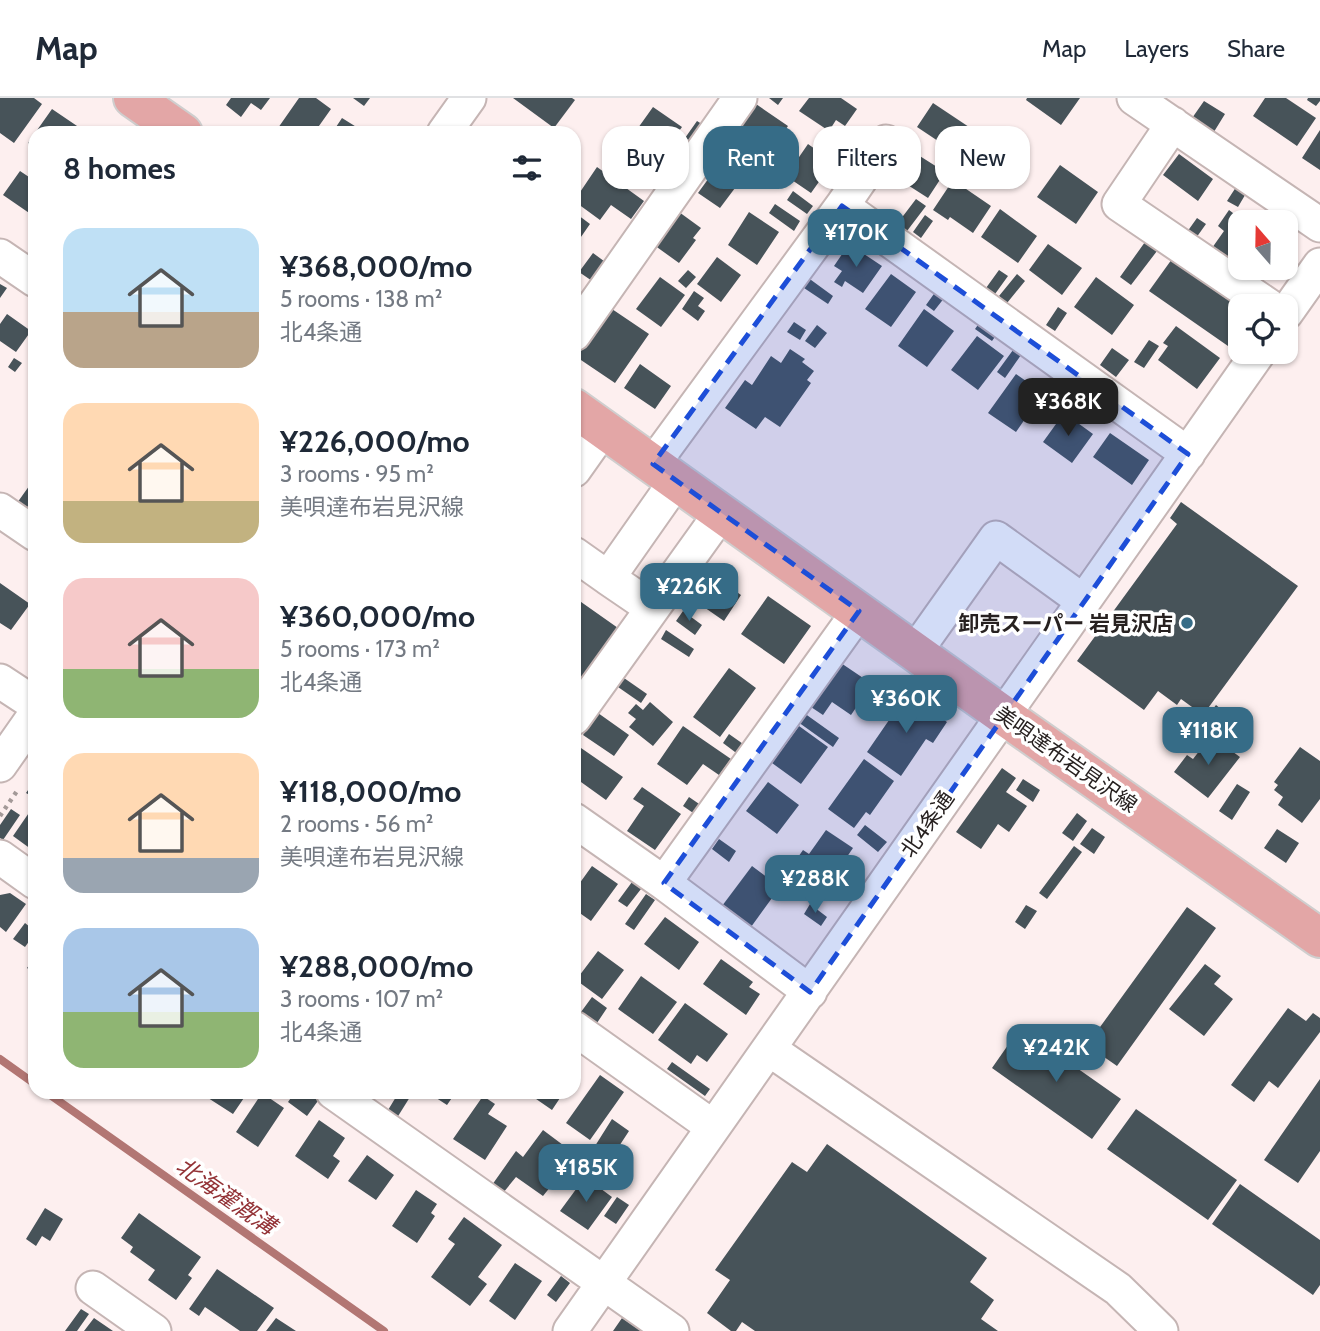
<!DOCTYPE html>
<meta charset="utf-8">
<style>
:root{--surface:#fff;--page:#f6f6f7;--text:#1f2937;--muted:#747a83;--line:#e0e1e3;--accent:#366c87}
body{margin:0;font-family:Cabin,"Noto Sans JP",sans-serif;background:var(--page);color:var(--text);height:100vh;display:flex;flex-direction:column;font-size:26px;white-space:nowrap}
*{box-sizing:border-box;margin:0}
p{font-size:23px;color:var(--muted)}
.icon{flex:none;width:38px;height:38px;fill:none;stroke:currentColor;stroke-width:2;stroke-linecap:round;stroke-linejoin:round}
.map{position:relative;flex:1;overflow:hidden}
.sheet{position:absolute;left:28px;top:28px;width:553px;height:973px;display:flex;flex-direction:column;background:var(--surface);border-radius:21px;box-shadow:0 2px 5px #0004}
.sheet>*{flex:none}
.top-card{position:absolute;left:602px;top:28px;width:612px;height:63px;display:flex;gap:14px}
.needle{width:46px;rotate:340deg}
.controls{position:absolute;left:1228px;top:112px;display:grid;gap:14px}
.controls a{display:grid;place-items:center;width:70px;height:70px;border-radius:14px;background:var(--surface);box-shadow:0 2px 5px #0004;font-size:35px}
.price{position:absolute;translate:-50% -60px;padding:0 16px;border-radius:14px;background:var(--accent);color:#fff;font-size:23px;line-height:46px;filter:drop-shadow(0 2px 4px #0008)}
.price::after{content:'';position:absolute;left:50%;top:42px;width:21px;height:16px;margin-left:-10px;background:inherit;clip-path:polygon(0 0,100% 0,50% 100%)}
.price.current{background:#222;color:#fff}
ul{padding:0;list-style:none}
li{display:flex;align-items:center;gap:21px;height:175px;padding:0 35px}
li span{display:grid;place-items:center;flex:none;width:196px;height:140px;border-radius:21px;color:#555}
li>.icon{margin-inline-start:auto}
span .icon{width:84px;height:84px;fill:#fffc;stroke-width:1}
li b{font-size:30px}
h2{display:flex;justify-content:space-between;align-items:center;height:84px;padding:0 35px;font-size:30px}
.chip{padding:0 24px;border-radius:21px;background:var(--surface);box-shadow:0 2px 5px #0004;font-size:24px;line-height:63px}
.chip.current{background:var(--accent);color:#fff}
header{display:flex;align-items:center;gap:42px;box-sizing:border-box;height:98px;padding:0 35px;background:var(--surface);border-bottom:2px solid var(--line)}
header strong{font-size:33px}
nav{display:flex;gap:38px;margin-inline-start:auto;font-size:24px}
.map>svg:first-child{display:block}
</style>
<header>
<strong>Map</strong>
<nav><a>Map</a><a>Layers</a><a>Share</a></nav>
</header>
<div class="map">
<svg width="1320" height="1233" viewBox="0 0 1320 1233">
<rect width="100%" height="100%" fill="#fdefef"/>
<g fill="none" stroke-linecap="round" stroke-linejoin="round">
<path stroke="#b27673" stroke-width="8" d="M0,961L35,986
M46,994L384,1233"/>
</g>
<path fill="#475359" d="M0,0H34L42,6L14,45L0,35Z
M231,0H270L261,12L251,5L241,19L226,7Z
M299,0H316L331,11L314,35H285L278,30Z
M353,0H370L364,8Z
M513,0H572L575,2L554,30Z
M769,0H783L778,7Z
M809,0H841L857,11L845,28L836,22L829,33L799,13Z
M1027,0H1080L1061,27L1026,2Z
M1265,0H1286L1316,20L1297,48L1253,18Z
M1308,0H1320V3L1316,8L1307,2Z
M1204,3L1225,16L1212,37L1190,23Z
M933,5L972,31L968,38L982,48L967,70L946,56L950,51L917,29Z
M756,6L788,28L768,56L737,34Z
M653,9L682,29L656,65L628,44Z
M52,11L80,30L76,35H35V50L28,45Z
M342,20L366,35H332Z
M697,23L708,30L697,47L685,40Z
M1320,32V72L1302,60Z
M808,46L833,64L811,95L786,78Z
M904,48L945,74L928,100L903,84L899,89L884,79Z
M733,50L754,65L748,74L727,59Z
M619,52L633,63L621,79L607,68Z
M1179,56L1213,81L1198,103L1163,77Z
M722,62L744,78L720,110L698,95Z
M1060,67L1098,94L1076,126L1037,99Z
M597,69L644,103L631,121L611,107L600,122L574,103Z
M20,73L35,83V119L3,97Z
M953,82L991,108L973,135L950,119L948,122L933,112Z
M1238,86L1248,92L1238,109L1227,103Z
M793,93L813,108L807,116L787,102Z
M916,101L926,108L907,133L897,126Z
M775,106L800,123L794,133L769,115Z
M1000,111L1037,138L1018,165L981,139Z
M1229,112L1241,121L1244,116L1256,124H1241L1240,170L1212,150L1224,133L1218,128Z
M574,114L590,126L574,149Z
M679,114L701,130L693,140L696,142L679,165L654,147Z
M749,114L779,134L757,167L728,147Z
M925,117L933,123L921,140L913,134Z
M1197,120L1206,126L1196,140L1187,134Z
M1145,144L1157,153L1131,187L1120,179Z
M849,146L882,168L863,195L845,183L842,189L834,184L842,173L834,168Z
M1048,146L1082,170L1062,197L1029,172Z
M593,155L612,169L598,187L579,174Z
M717,159L741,177L721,204L697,186Z
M1172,161L1241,209V230L1228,248L1149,193Z
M688,172L696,179L686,190L678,183Z
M999,172L1008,178L995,196L986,190Z
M891,176L916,194L891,229L865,211Z
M1017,176L1025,183L1007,205L999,198Z
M660,179L685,197L661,229L636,211Z
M807,179L833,198L828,206L801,188Z
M1096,179L1134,207L1112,237L1074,209Z
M0,186L7,190L0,200Z
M694,193L704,200L698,208L705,213L698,223L682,211Z
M936,193L945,199L934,213L926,207Z
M609,209L649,236L615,285L575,258Z
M1058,209L1067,215L1055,233L1046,227Z
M924,211L954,233L927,269L898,248Z
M7,216L31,233L16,254L0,243V226Z
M794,224L806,232L800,242L787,234Z
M980,224L997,236L992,243L975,231Z
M817,227L827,235L815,250L805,243Z
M1176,228L1220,260L1197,291L1158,262L1168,248L1163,245Z
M977,238L1004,258L978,292L951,272Z
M1149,242L1159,248L1144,270L1134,264Z
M1112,250L1129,262L1116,279L1100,267Z
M790,251L805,261L802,264L814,273L807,282L811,285L780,329L765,319L756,331L725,310L745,282L752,287L771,258L781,265Z
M1013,252L1021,257L1005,280L997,274Z
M14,260L22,265L15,274L8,269Z
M640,266L671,288L655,311L624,290Z
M1016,276L1043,295L1016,334L988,315Z
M1064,315L1093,336L1072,365L1043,344Z
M1110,335L1149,362L1132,387L1093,359Z
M32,384L35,386V398L26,411L17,405Z
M1181,404L1298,488L1203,617L1181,601L1177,607L1158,593L1144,612L1077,563L1177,426L1170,420Z
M711,465L722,473L717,480L741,497L724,523L688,498Z
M0,485L30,506L11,532L0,525Z
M768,498L811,528L784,566L741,536Z
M574,499L618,530L574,591Z
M683,513L702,527L695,537L676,523Z
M666,532L694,551L689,559L661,541Z
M835,561L872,586L851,617L832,604L823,617L805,605Z
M729,570L756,590L720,639L693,619Z
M624,580L647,596L641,605L618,589Z
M907,596L947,624L933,645L926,641L901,678L867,654Z
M650,604L673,624L653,648L629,629L636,621L628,615L636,606L643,612Z
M1216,607L1228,617L1212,637L1200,628Z
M598,615L629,637L614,658L583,637Z
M804,615L839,640L833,649L798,624Z
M683,628L731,661L719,677L703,666L687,687L657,666Z
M799,628L828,649L801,686L772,665Z
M729,636L746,648L739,657L723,645Z
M1211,638L1240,659L1208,700L1174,674L1187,657L1193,661Z
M1300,649L1320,663V701L1302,725L1278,707L1283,699L1274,692L1278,687L1274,684Z
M581,650L623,679L606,702L574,679V660Z
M864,661L894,683L870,717L866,714L854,730L828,711Z
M1002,670L1016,680L1006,694L1027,708L1009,734L998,726L981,751L956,734Z
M1023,681L1040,692L1033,704L1016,692Z
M768,684L799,707L777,736L746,713Z
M33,685L35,687V700L26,695Z
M1237,686L1250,694L1232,722L1219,713Z
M642,689L681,716L655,752L627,733L644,708L633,701Z
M689,699L705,710L699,719L683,708Z
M35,706V754L13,738Z
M11,711L20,717L3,742L0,740V727Z
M1077,715L1087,723L1073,743L1062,735Z
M865,727L887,744L878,754L857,737Z
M1092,730L1105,739L1094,756L1080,746Z
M1277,731L1299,745L1286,765L1264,750Z
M826,732L853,750L827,788L794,765L803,752L809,756Z
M719,741L736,753L729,764L712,751Z
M1074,748L1082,754L1047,801L1039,795Z
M592,768L618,786L591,823L574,811V793Z
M752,768L780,789L751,829L722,808Z
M632,784L641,791L627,809L618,803Z
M10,795L26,806L6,834L0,829V797Z
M646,796L655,802L634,832L625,826Z
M810,806L827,819L821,828L804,816Z
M1026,807L1037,813L1025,831L1015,824Z
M1187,809L1216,830L1117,968L1087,947Z
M665,819L699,844L679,872L644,846Z
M25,825L35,833V835L25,849L13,841Z
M598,853L624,872L602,901L576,882Z
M35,859V875L27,870Z
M721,861L753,884L749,889L760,896L746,917L703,886Z
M1205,866L1221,878L1214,886L1233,901L1204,938L1169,911Z
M641,878L677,904L653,936L618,911Z
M592,899L607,910L597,925L581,914Z
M685,905L728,936L707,964L697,957L691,966L658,942Z
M1288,910L1306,923L1313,915L1320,920V934L1278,990L1269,983L1254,1004L1231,987Z
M1020,930L1121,1001L1092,1041L992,970Z
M672,964L710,991L705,998L667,971Z
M600,977L624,994L590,1042L566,1025Z
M1320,981V1053L1298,1085L1264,1062Z
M207,994H248L233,1016L205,998Z
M295,994H311L320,1000L307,1018L288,1004Z
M399,994H402L410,999L395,1023L385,1017Z
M427,994H456L447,1007Z
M526,994H564L552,1012Z
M262,995L284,1010L258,1049L236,1034Z
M483,998L495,1006L488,1016L507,1028L485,1062L453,1041Z
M1136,1011L1237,1082L1208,1122L1107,1051Z
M612,1021L629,1033L612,1059L595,1048Z
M319,1022L345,1040L333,1058L340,1063L328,1081L295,1058Z
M543,1032L571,1053L547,1085L551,1088L543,1098L516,1079L503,1095L492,1087L516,1053L523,1059Z
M827,1046L987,1160L970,1184L994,1202L981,1221L998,1233H755L742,1224L736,1233H731L707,1215L730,1182L715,1172L792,1064L807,1074Z
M367,1057L394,1077L376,1102L348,1083Z
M585,1079L612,1099L588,1132L560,1113Z
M1240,1086L1320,1142V1187L1313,1197L1212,1126Z
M416,1092L437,1106L431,1115L435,1118L417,1145L392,1128Z
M617,1099L629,1107L616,1126L604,1118Z
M45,1110L63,1121L50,1143L42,1138L36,1148L26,1141Z
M139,1115L201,1159L188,1177L192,1180L176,1202L148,1182L155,1172L130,1154L133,1149L121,1140Z
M464,1119L502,1147L478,1179L487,1186L470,1208L431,1179L455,1146L448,1141Z
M515,1165L542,1183L515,1222L489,1203Z
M217,1171L274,1210L257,1233H240L205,1209L199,1218L189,1211Z
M561,1178L570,1185L556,1204L547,1197Z
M81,1211L89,1216L77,1233H65Z
M94,1220L113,1233H84Z
M276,1220L296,1233H266Z
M622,1220L641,1233H613Z"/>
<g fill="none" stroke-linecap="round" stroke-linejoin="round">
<defs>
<path id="minor" d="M1134,0L1320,127
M1173,26L1119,106L1269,208
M444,35L469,0
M842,108L1188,356
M0,158L35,182
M1286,215L1320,167
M574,236L740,0
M653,366L842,108L886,44
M574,372L603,331
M0,412L35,436
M574,456L608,480
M652,510L608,480L676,383
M915,554L996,440L1083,503
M0,583L35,606
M574,620L721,415
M0,667L35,617
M574,722L664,785L810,894
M0,759L35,784
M664,785L859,513
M574,930L713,1029
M769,951L1118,1191L1161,1233
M333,994L672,1233
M93,1190L154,1233
M570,1233L1259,254"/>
<path id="major" d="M133,0L183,35
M574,310L1003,617L1320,840"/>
</defs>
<use href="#minor" stroke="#c5b5b4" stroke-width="37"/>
<use href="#major" stroke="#cfcece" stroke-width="42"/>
<path stroke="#a39998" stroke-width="4.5" stroke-dasharray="3.5 5" stroke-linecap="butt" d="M0,718L17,693"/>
<use href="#minor" stroke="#fff" stroke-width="33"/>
<use href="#major" stroke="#e3a6a6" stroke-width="38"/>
</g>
<path fill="#1d4ed8" fill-opacity="0.2" stroke="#1d4ed8" stroke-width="5" stroke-dasharray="14 9" stroke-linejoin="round" d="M842,108L1188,356L810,894L664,785L859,513L653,366Z"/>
<circle fill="#366c87" stroke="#fff" stroke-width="2.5" cx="1187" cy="525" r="7"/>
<g text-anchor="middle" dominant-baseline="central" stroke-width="7" stroke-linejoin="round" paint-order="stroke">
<g font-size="21" font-weight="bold" fill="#272120" stroke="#fff" text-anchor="end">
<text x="1173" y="525">卸売スーパー 岩見沢店</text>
</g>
<g font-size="21" fill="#272120" stroke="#fff">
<text transform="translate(1066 661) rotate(35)">美唄達布岩見沢線</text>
<text transform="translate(927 726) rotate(-55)">北4条通</text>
</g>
<g font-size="23" font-style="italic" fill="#933236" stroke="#fff">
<text transform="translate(226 1098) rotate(35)">北海灌漑溝</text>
</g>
</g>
</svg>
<div class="controls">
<a><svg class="needle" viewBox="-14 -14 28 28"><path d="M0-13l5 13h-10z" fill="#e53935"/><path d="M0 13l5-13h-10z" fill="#747a83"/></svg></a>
<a><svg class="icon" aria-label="locate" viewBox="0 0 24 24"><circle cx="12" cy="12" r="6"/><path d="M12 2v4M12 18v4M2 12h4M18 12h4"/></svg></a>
</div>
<b class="price" style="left:856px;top:171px">¥170K</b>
<b class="price current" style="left:1068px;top:340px">¥368K</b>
<b class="price" style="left:689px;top:525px">¥226K</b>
<b class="price" style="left:906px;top:637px">¥360K</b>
<b class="price" style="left:1208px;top:669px">¥118K</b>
<b class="price" style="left:815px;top:817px">¥288K</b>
<b class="price" style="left:1056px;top:986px">¥242K</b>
<b class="price" style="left:586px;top:1106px">¥185K</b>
<div class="top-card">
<a class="chip">Buy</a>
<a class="chip current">Rent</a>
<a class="chip">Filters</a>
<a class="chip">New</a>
</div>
<section class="sheet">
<h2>8 homes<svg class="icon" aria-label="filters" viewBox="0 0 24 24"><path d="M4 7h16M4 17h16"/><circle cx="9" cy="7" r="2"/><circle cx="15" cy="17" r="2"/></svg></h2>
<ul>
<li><span style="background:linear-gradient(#bfe0f5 60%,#b9a48a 0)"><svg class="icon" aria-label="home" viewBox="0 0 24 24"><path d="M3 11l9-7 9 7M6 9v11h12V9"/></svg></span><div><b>¥368,000/mo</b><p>5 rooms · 138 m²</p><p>北4条通</p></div></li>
<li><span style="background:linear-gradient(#ffd9b3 70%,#c2b280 0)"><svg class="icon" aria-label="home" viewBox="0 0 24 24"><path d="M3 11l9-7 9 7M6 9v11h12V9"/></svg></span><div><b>¥226,000/mo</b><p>3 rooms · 95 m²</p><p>美唄達布岩見沢線</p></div></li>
<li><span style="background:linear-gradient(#f6c9c9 65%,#8fb573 0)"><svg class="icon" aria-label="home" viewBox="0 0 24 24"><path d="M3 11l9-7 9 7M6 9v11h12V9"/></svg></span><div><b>¥360,000/mo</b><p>5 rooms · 173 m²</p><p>北4条通</p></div></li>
<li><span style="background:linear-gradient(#ffd9b3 75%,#9aa5b1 0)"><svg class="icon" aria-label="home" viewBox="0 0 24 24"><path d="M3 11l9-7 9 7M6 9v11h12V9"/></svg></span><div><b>¥118,000/mo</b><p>2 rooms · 56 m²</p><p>美唄達布岩見沢線</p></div></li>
<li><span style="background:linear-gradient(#a9c7e8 60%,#8fb573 0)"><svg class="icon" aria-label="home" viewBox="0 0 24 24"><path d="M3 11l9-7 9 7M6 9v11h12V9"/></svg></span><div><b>¥288,000/mo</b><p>3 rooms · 107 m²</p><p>北4条通</p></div></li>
</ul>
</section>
</div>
